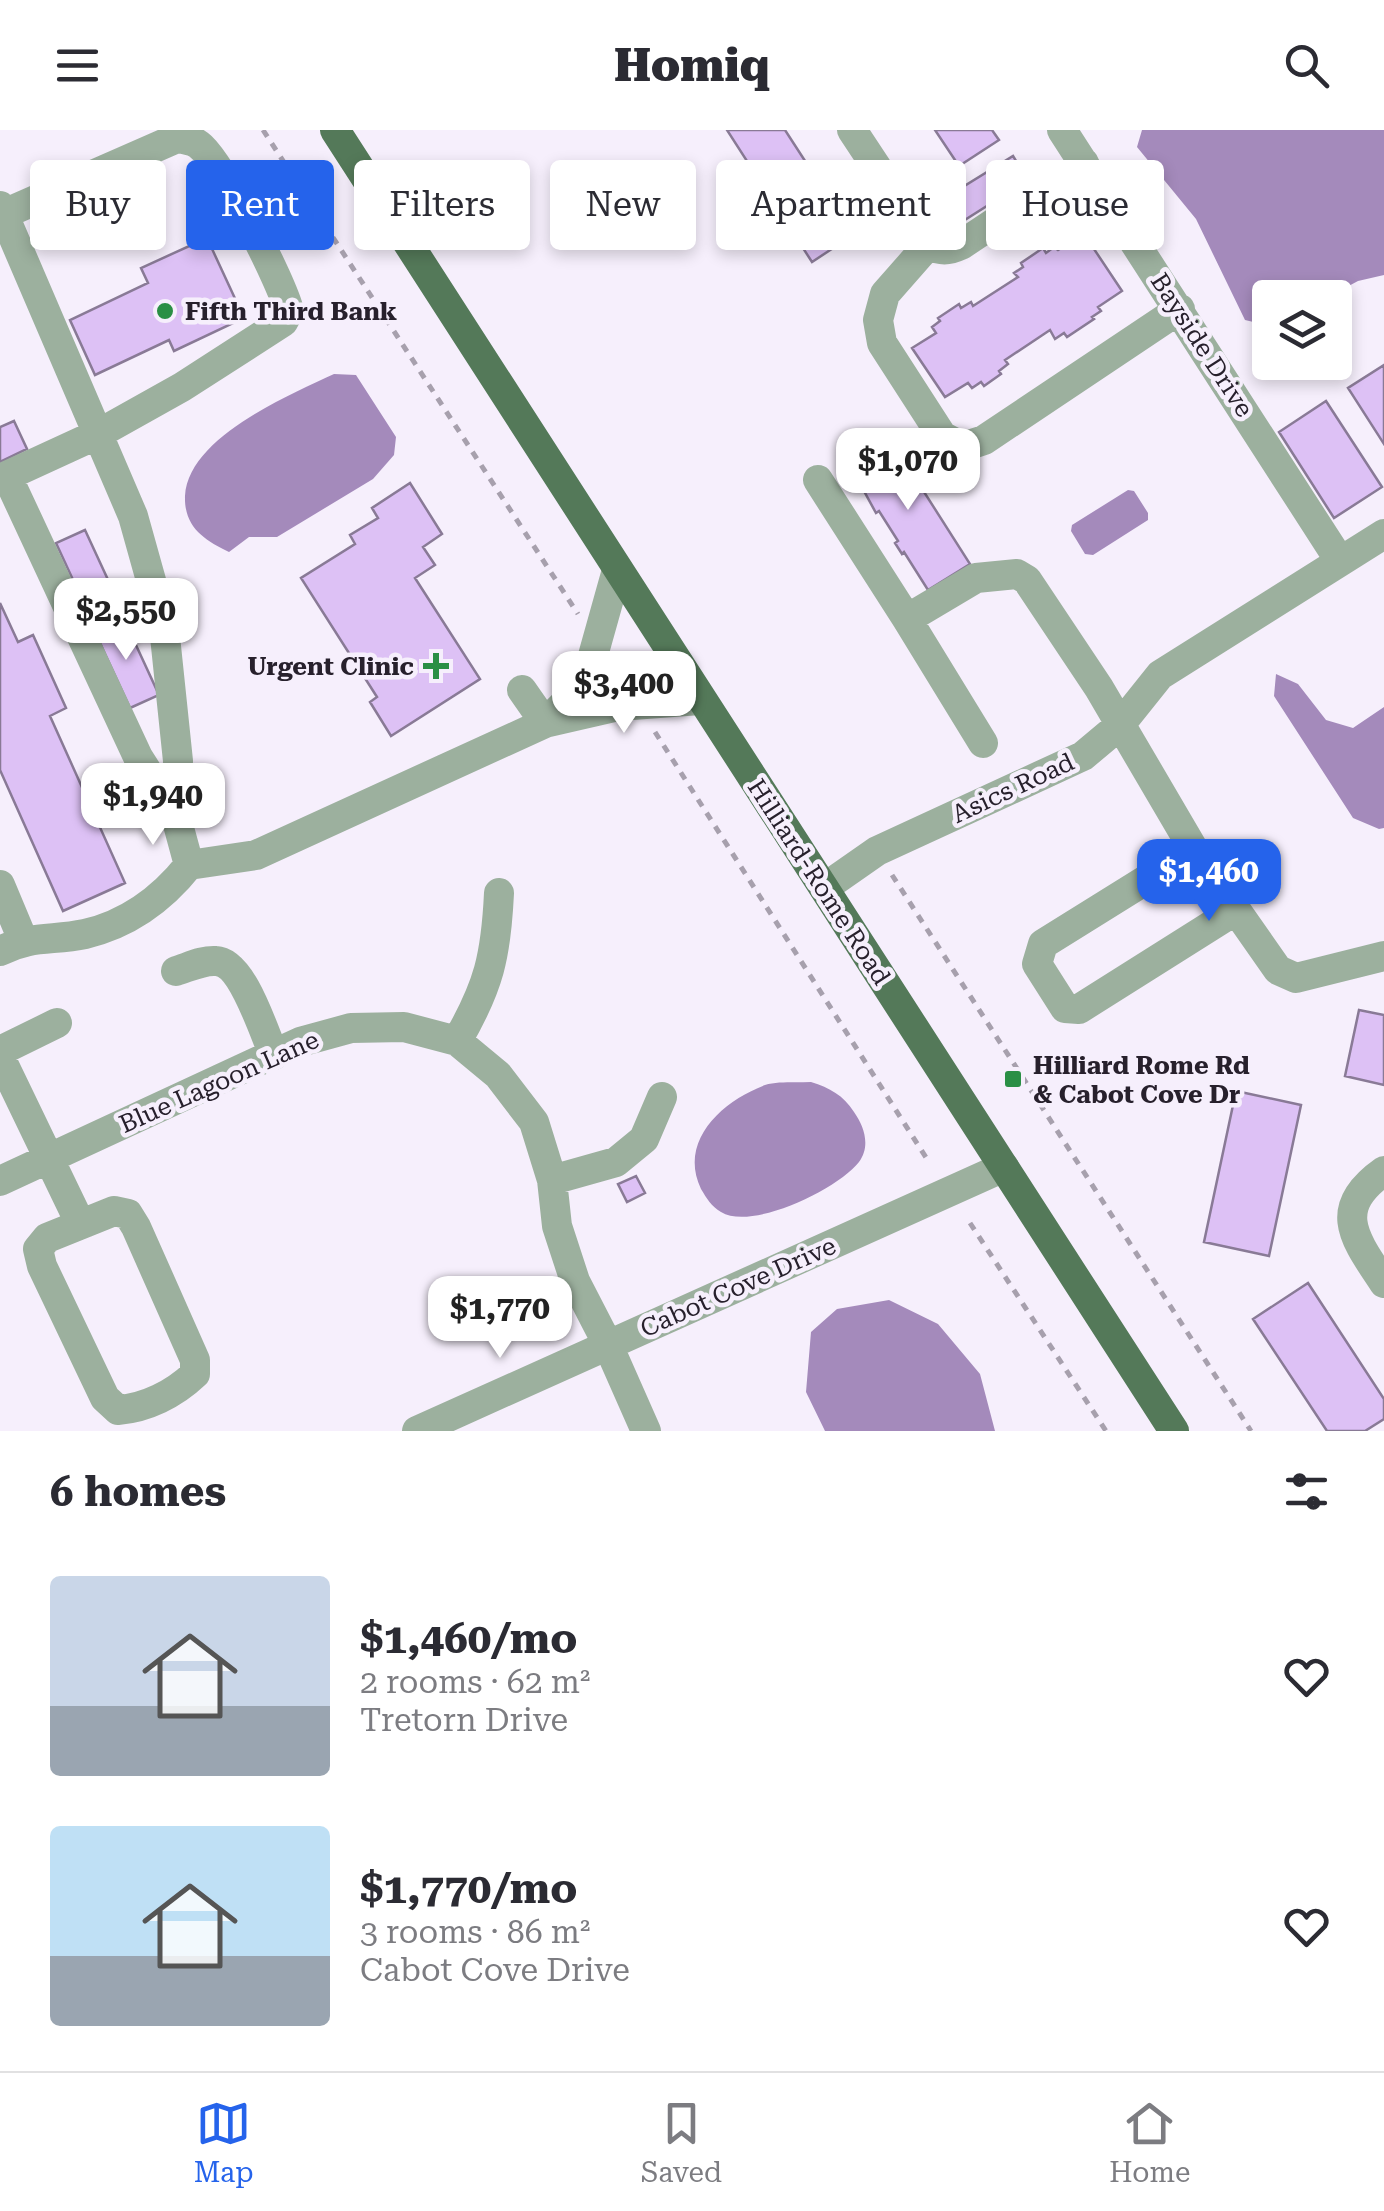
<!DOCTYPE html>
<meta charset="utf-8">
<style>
:root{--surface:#fff;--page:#f7f7f7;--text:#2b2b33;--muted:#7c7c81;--line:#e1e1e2;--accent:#2563eb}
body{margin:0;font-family:"Roboto Serif",serif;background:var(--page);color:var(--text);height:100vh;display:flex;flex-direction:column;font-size:38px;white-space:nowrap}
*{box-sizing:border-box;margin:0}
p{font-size:32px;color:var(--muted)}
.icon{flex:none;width:55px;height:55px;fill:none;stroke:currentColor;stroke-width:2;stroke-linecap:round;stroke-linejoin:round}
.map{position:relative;height:1301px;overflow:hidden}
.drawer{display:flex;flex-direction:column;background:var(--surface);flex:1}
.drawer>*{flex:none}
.banner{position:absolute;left:30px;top:30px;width:1325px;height:90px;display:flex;gap:20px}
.tools{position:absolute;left:1252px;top:150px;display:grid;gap:20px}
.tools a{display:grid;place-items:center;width:100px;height:100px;border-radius:10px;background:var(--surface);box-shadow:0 5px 15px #0003;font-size:50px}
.price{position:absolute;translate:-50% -85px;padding:0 22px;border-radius:20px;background:#fff;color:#222;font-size:32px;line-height:65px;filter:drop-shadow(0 2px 5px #0008)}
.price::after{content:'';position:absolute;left:50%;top:60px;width:30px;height:22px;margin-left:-15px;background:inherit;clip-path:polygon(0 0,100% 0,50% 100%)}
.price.active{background:var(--accent);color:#fff}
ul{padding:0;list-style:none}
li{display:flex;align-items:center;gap:30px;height:250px;padding:0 50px}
li span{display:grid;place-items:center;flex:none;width:280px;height:200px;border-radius:10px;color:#555}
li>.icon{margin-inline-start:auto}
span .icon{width:120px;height:120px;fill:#fffc;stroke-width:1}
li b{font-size:42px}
h2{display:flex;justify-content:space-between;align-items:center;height:120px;padding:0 50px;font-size:42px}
.pill{padding:0 35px;border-radius:10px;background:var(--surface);box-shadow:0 5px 15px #0003;font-size:35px;line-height:90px}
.pill.active{background:var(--accent);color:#fff}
header{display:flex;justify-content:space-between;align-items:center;height:130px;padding:0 50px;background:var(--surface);font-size:45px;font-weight:800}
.dock{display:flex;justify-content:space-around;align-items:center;height:140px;border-top:2px solid var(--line);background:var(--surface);font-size:28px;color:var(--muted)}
.dock a{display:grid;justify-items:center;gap:5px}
.dock .active{color:var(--accent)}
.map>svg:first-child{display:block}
</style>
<header><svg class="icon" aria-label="menu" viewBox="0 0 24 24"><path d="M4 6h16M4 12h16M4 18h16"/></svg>Homiq<svg class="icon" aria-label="search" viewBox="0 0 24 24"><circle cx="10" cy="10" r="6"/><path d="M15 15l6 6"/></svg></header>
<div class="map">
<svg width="1384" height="1301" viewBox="0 0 1384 1301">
<rect width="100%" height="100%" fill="#f6effc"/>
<path fill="#a48abb" d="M1142,0H1384V145L1358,151L1328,167L1270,168V196L1245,190L1196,89L1137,17Z
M334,244L356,245L396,307L394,325L373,349L277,407H249L229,422C204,410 184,397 185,366C188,308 287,266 334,244Z
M1128,360L1134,361L1148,383V390L1093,425L1085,424L1071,401L1072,395Z
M1276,544L1298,554L1326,590L1353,598L1384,577V698L1379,699L1353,688L1274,566Z
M811,952C830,958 843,965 854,982C864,996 871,1016 859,1032C838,1059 752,1101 721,1082C711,1076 707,1069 701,1059C678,1011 722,971 765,955C778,951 796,953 811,952Z
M889,1170L938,1194L980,1244L995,1301H825L806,1262L811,1202L837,1179Z"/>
<path fill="#ddc1f5" stroke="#897a96" stroke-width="2.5" d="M727,0H785L853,105L812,132Z
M935,0H992L999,10L959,36Z
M1013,26L1028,50L960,93L945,68Z
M1084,104L1122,161L1098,177L1101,181L1092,187L1094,189L1067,207L1064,203L1055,209L1050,200L1005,230L1008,234L999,241L1001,244L984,256L981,252L972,258L968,253L945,267L912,218L936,203L932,197L940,191L938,188L959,174L961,178L971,172L973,176L1018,147L1014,143L1023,137L1021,133L1043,118L1046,123L1054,117L1058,120Z
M207,108L244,188L174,221L169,210L95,245L70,190L148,153L141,138Z
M1384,235V314L1348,258Z
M1326,271L1382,357L1334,388L1279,302Z
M14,291L27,319L0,332V297Z
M889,307L970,434L928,460L904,422L902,424L895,413L898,411L879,381L876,383L853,341L849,343L844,336Z
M410,353L442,404L423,417L435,435L415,448L480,549L391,606L370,572L377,567L301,448L355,414L350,405L378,388L372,378Z
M85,400L121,478L92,491L56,413Z
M0,473L18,512L33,505L66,578L50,586L125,753L63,781L0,640Z
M123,487L159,565L130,578L94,500Z
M1359,880L1384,885V955L1345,946Z
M1236,961L1301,975L1269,1126L1204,1112Z
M636,1046L645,1063L627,1072L618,1054Z
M1308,1153L1384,1269V1289L1365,1301H1327L1253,1189Z"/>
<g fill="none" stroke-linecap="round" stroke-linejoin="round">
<path stroke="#a7a0ad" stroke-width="5" stroke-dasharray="8 8" stroke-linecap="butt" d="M263,0L578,484
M655,602L927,1029
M892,745L1251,1301
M970,1093L1106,1301"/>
<path stroke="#9cb09e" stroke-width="30" d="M852,0L928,115C941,121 948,121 961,115L1084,33
M1062,0L1340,431
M0,76L133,386L164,497L178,631L176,687L189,735
M928,115L885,164L878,190L882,213L942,306L963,317L984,310L1180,179
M7,346L138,627L176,687
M0,349L98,304L182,257L283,192L289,181C283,154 220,30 199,15C193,10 185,9 177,8L4,84
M818,350L907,489
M522,560L545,593
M545,593L573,565L589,540L617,440
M983,613L907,489L976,448L1017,444L1027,450L1099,558L1194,720L1278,840L1296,848L1384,826
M1194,720L1043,814L1037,834L1065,878L1079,879L1236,780
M189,735L256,725L545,593L619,576L700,570
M0,755L23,810
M824,758L877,721L1083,626L1120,595L1160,545L1384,404
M0,821C32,805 52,811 85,804C128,794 162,769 189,735
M176,841C189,837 203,830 216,831C243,832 264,903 274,925
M457,911C489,856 496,826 499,763
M0,921L57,893
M0,927L80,1093
M1384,1041C1330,1079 1355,1109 1384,1153
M552,1050L616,1032L644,1009L662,967
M0,1051L300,912L351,898L404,897L457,911L498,945L534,992L552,1050L557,1096L575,1151L608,1215L646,1301
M114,1081L128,1084L136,1097L195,1230V1244C174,1264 146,1278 118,1280L105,1268L42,1136L38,1119L47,1108Z
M417,1301L1004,1037"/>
<path stroke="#547959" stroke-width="30" d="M335,0L1174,1301"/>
</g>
<g fill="#2a8f45" stroke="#f6effc" stroke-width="4">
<circle cx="165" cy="181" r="10"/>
<path d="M431 521h10v10h10v10h-10v10h-10v-10h-10v-10h10z"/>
<rect x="1003" y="939" width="20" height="20" rx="5"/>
</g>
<g text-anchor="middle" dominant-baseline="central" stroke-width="9" stroke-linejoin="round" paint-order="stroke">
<g font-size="25" font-weight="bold" fill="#27202c" stroke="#f6effc" text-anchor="start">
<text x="185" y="181">Fifth Third Bank</text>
<text x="414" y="536" text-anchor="end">Urgent Clinic</text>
<text x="1033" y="935">Hilliard Rome Rd<tspan x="1033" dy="29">&amp; Cabot Cove Dr</tspan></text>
</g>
<g font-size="25" fill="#27202c" stroke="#f6effc">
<text transform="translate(1202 215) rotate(57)">Bayside Drive</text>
<text transform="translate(1013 658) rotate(-25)">Asics Road</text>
<text transform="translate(819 752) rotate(57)">Hilliard-Rome Road</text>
<text transform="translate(219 952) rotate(-24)">Blue Lagoon Lane</text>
<text transform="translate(738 1157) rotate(-24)">Cabot Cove Drive</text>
</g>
</g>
</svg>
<div class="tools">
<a><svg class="icon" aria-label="layers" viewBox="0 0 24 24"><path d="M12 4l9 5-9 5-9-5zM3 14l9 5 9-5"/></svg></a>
</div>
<b class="price" style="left:908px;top:383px">$1,070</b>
<b class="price" style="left:126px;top:533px">$2,550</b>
<b class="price" style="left:624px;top:606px">$3,400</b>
<b class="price" style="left:153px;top:718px">$1,940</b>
<b class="price active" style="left:1209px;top:794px">$1,460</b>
<b class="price" style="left:500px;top:1231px">$1,770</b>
<div class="banner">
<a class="pill">Buy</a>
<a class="pill active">Rent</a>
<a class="pill">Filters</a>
<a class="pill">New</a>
<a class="pill">Apartment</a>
<a class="pill">House</a>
</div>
</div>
<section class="drawer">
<h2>6 homes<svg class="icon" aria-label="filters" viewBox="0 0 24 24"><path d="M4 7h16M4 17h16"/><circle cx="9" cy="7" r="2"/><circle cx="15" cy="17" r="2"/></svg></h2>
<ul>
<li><span style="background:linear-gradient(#c9d6e8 65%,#9aa5b1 0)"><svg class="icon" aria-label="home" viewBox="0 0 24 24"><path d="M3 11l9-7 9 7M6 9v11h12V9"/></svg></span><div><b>$1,460/mo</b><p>2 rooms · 62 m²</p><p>Tretorn Drive</p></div><svg class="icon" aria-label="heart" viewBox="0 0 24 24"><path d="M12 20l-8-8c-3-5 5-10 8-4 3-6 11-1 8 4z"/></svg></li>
<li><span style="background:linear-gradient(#bfe0f5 65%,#9aa5b1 0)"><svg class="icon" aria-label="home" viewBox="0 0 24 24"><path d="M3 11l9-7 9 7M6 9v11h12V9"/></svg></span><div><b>$1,770/mo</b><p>3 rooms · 86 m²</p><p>Cabot Cove Drive</p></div><svg class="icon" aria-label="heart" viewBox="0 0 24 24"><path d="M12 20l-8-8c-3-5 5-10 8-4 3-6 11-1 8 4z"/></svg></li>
</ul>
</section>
<nav class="dock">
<a class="active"><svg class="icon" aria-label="map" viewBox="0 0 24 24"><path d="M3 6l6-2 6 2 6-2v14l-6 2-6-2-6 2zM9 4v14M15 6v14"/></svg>Map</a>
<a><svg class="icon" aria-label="saved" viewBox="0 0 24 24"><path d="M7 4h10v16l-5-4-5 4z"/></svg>Saved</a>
<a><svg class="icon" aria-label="home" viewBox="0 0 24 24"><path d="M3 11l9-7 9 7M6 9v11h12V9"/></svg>Home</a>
</nav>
